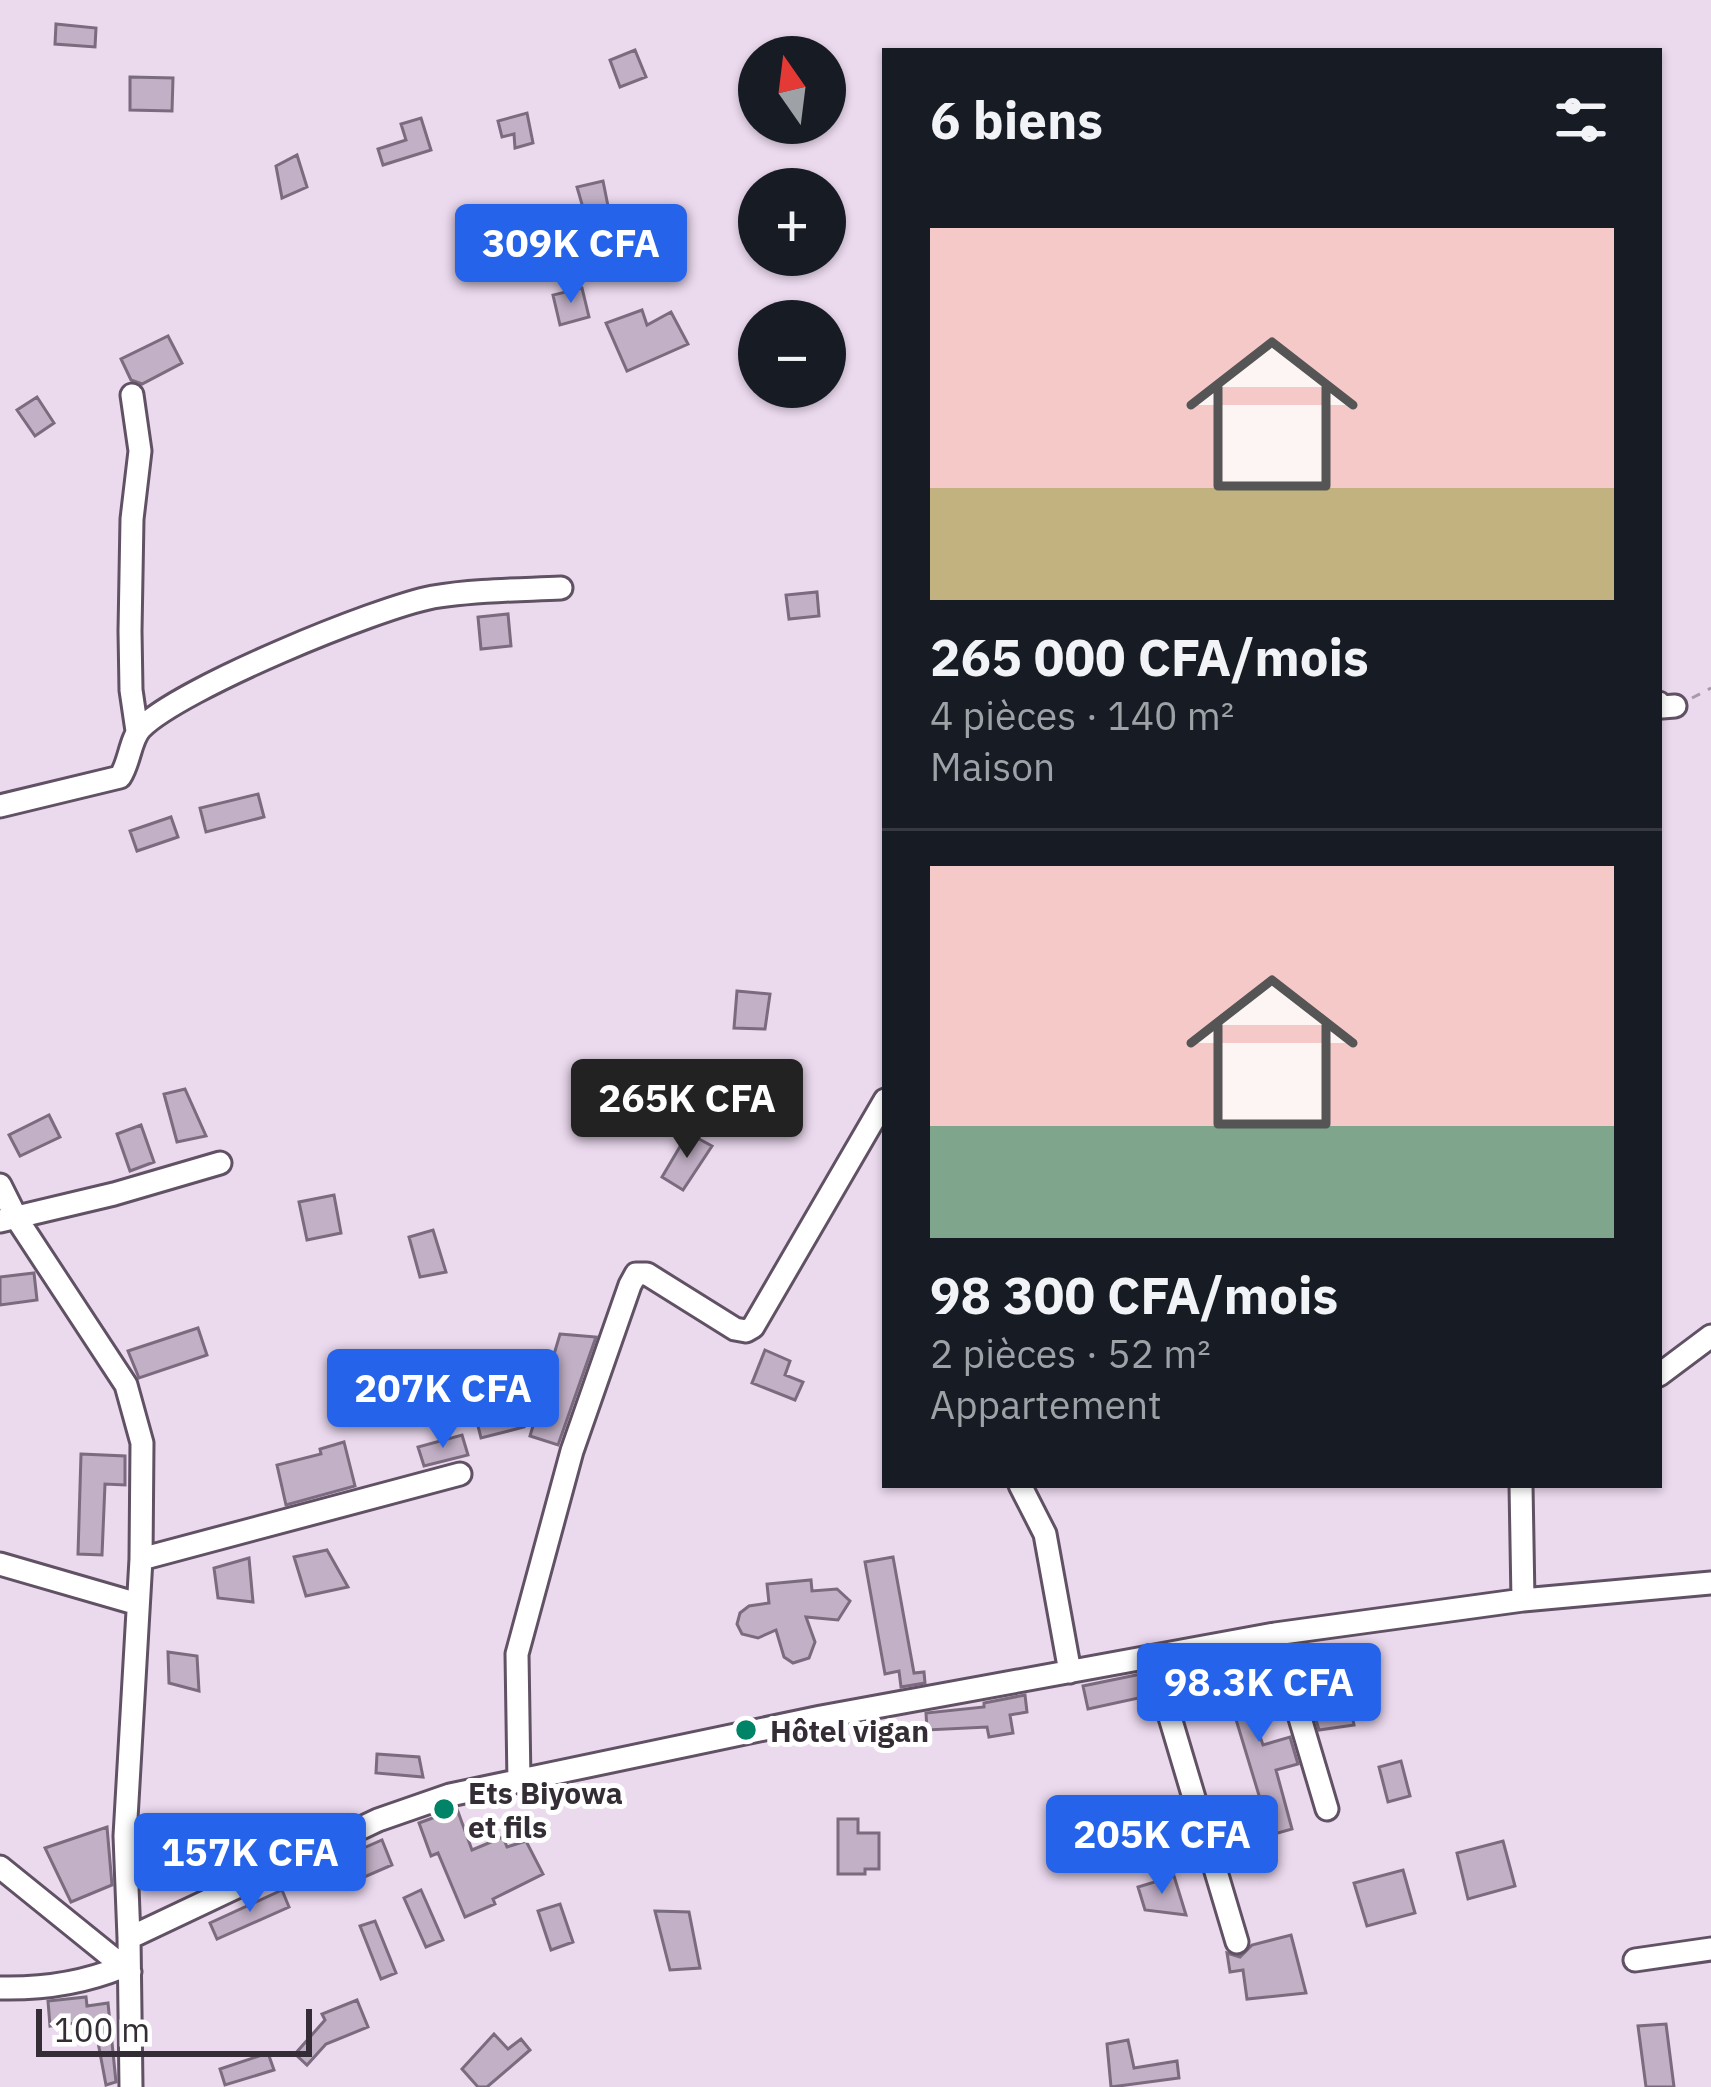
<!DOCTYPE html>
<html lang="fr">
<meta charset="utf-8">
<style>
:root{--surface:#171b24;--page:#20242c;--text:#f1f3f6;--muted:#9ea1a6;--line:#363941;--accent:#2563eb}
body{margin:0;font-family:"IBM Plex Sans",sans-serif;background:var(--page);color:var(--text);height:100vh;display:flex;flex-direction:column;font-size:45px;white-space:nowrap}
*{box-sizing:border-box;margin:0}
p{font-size:39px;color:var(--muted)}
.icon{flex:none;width:66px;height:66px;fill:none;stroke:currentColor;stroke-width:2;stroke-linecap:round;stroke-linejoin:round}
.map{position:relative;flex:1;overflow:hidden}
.panel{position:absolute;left:882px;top:48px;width:780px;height:1440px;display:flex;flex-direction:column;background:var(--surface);border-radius:0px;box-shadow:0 3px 9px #0004}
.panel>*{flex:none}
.needle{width:78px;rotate:346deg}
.tools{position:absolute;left:738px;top:36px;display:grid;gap:24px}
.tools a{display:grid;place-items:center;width:108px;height:108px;border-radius:50%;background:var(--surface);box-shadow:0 3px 9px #0004;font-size:60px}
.scale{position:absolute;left:36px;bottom:30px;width:276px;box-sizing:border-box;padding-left:12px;border:6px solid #342d35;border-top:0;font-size:33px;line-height:42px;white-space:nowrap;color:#342d35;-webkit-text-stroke:9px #fff;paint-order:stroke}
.price{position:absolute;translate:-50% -102px;padding:0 27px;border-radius:12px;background:var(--accent);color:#fff;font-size:39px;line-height:78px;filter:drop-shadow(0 3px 6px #0008)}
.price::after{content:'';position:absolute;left:50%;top:72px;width:36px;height:27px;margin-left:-18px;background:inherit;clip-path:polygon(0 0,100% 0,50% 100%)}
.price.current{background:#222;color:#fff}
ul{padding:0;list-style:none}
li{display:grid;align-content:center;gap:24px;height:636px;padding:0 48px}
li+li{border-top:3px solid var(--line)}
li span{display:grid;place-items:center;height:372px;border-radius:0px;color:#555}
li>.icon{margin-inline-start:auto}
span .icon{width:216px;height:216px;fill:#fffc;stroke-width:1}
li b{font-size:51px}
h2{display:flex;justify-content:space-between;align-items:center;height:144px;padding:0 48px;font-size:51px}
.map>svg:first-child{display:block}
</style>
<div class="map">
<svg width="1711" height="2087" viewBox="0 0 1711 2087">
<rect width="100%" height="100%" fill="#ebd9ee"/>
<path fill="#c2b0c6" stroke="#7b6b7f" stroke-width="3" d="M56,24L96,28L95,47L55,44Z
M635,50L646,77L620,87L610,60Z
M130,77L173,78L172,111L130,110Z
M527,113L533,143L515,148L514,134L502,137L498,121Z
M421,118L431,150L383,165L378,149L406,140L401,124Z
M297,155L307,187L282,198L276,166Z
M603,181L612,226L590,232L577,187Z
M582,288L589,317L560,325L553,295Z
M642,310L647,325L671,312L688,344L627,371L606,323Z
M168,336L182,363L142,384L131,380L121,359Z
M37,397L54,423L35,436L17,410Z
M817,592L819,616L789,619L786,595Z
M508,614L511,646L481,649L478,617Z
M258,794L264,817L206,832L200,808Z
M171,817L178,837L137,851L130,831Z
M737,991L770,994L765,1029L734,1028Z
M185,1089L206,1136L177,1142L164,1094Z
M49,1115L60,1137L20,1156L9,1135Z
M141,1125L154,1162L130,1171L117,1134Z
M688,1133L712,1146L683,1190L662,1177Z
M334,1195L341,1233L307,1240L299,1202Z
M433,1230L446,1272L420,1277L409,1237Z
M34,1273L37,1300L0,1305V1277Z
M198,1328L207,1355L139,1378L128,1351Z
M560,1334L596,1337L558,1445L530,1436Z
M765,1350L790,1361L785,1375L803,1382L795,1400L752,1383Z
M519,1406L524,1427L481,1438L476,1418Z
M462,1435L468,1455L424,1466L418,1447Z
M344,1442L355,1486L286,1505L277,1465L321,1454L320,1449Z
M81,1454L125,1456V1485L105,1484L102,1555L78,1554Z
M327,1550L348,1587L306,1596L294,1557Z
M893,1557L914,1673L924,1672L925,1683L901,1687L899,1671L885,1674L865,1562Z
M249,1558L253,1602L218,1598L214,1568Z
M811,1580L812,1591L837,1589L850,1601L838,1620L806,1617L815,1642L809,1658L793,1663L784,1657L776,1630L758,1638L742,1634L737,1624L740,1613L749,1606L769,1603L767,1584Z
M168,1652L197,1656L199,1691L169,1683Z
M1244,1655L1256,1696L1247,1699L1263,1745L1290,1737L1298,1764L1276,1770L1292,1829L1271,1835L1218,1660Z
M1141,1674L1148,1696L1088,1709L1083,1686Z
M1025,1695L1027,1712L1010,1715L1013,1733L989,1737L987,1727L927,1730L926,1713L984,1707V1703Z
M1349,1699L1354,1725L1319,1730L1312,1706Z
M377,1754L419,1757L423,1777L376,1773Z
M1401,1761L1410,1796L1388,1802L1379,1767Z
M457,1809L472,1850L503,1837L507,1847L526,1841L543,1874L493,1899L495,1904L465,1917L438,1853L431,1856L419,1823Z
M838,1819H858V1833H879V1869H865V1874H838Z
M107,1827L112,1885L71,1902L45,1848Z
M382,1840L392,1865L346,1885L338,1868L344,1865L341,1858Z
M1503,1841L1515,1886L1468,1899L1457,1853Z
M1403,1870L1415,1913L1367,1926L1354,1883Z
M1174,1876L1186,1915L1145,1910L1138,1887Z
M282,1890L289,1907L217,1939L210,1923Z
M421,1890L443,1940L426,1947L404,1898Z
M560,1904L573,1942L551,1950L538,1911Z
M655,1911L689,1912L700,1968L670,1970Z
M375,1921L396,1973L381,1979L360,1926Z
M1291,1935L1306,1993L1247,1999L1243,1970L1230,1972L1227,1953L1240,1957L1252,1945Z
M86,1997L87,2006L108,2003L116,2082L106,2085L94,2021L50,2026L48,2001Z
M357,2000L368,2027L326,2044L307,2065L295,2054L325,2020L322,2014Z
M1666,2024L1674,2087H1646L1638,2026Z
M494,2034L508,2049L521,2039L530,2050L487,2087H478L462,2069Z
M1128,2040L1134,2068L1177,2061L1179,2078L1111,2087L1107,2044Z
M268,2053L274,2070L225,2085L220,2069Z"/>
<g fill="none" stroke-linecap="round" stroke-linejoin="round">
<defs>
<path id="street" d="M132,395L140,451L132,519L130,631L131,690L137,731
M1659,703L1662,707L1675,706
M0,806L120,777C130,762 130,739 141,728C181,688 376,608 433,597C475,590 519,590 561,588
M0,1185L17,1219L126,1385L142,1443L141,1559L125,1836L129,1938
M0,1221L114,1194L220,1163
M1659,1375L1711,1336
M1020,1485L1045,1534L1070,1672
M1521,1485L1523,1600
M141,1559L460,1474
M0,1564L138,1604
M1275,1634L1327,1809
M1152,1657L1237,1942
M519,1782L517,1654L572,1451L630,1285L636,1274H647L735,1329L746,1331L753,1327L885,1100
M0,1867L130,1972
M1635,1960L1711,1949
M0,1988C42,1989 83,1983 122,1967
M131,2087L129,1938L378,1820L450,1795L821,1717L1275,1634L1523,1600L1711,1583"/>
</defs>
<use href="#street" stroke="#615164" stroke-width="27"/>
<path stroke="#a799a9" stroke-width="3" stroke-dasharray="9 9" stroke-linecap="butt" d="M1692,698L1711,688"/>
<use href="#street" stroke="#fff" stroke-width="21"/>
</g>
<g fill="#008467" stroke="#fff" stroke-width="4.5">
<circle cx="746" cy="1730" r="12"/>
<circle cx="444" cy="1809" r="12"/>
</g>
<g text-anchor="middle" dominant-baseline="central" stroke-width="10" stroke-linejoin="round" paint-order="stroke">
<g font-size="30" font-weight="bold" fill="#342d35" stroke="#fff" text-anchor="start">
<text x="770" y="1730">Hôtel vigan</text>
<text x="468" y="1792">Ets Biyowa<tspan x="468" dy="34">et fils</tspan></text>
</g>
</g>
</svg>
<div class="tools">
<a><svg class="needle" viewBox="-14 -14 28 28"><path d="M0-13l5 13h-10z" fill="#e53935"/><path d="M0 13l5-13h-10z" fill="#9ea1a6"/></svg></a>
<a>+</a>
<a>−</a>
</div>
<div class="scale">100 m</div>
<b class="price" style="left:571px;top:306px">309K CFA</b>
<b class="price current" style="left:687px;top:1161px">265K CFA</b>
<b class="price" style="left:443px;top:1451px">207K CFA</b>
<b class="price" style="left:1259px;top:1745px">98.3K CFA</b>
<b class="price" style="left:1162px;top:1897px">205K CFA</b>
<b class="price" style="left:250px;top:1915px">157K CFA</b>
<section class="panel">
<h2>6 biens<svg class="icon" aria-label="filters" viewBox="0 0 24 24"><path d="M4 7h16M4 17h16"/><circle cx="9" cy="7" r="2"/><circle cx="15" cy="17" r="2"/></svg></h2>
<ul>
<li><span style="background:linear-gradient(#f6c9c9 70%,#c2b280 0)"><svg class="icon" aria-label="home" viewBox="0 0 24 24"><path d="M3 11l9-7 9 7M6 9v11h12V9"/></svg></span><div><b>265 000 CFA/mois</b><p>4 pièces · 140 m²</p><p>Maison</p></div></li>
<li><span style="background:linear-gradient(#f6c9c9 70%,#7fa58c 0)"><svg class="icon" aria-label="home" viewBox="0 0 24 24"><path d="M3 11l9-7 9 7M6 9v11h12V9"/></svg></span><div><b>98 300 CFA/mois</b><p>2 pièces · 52 m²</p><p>Appartement</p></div></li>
</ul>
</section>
</div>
